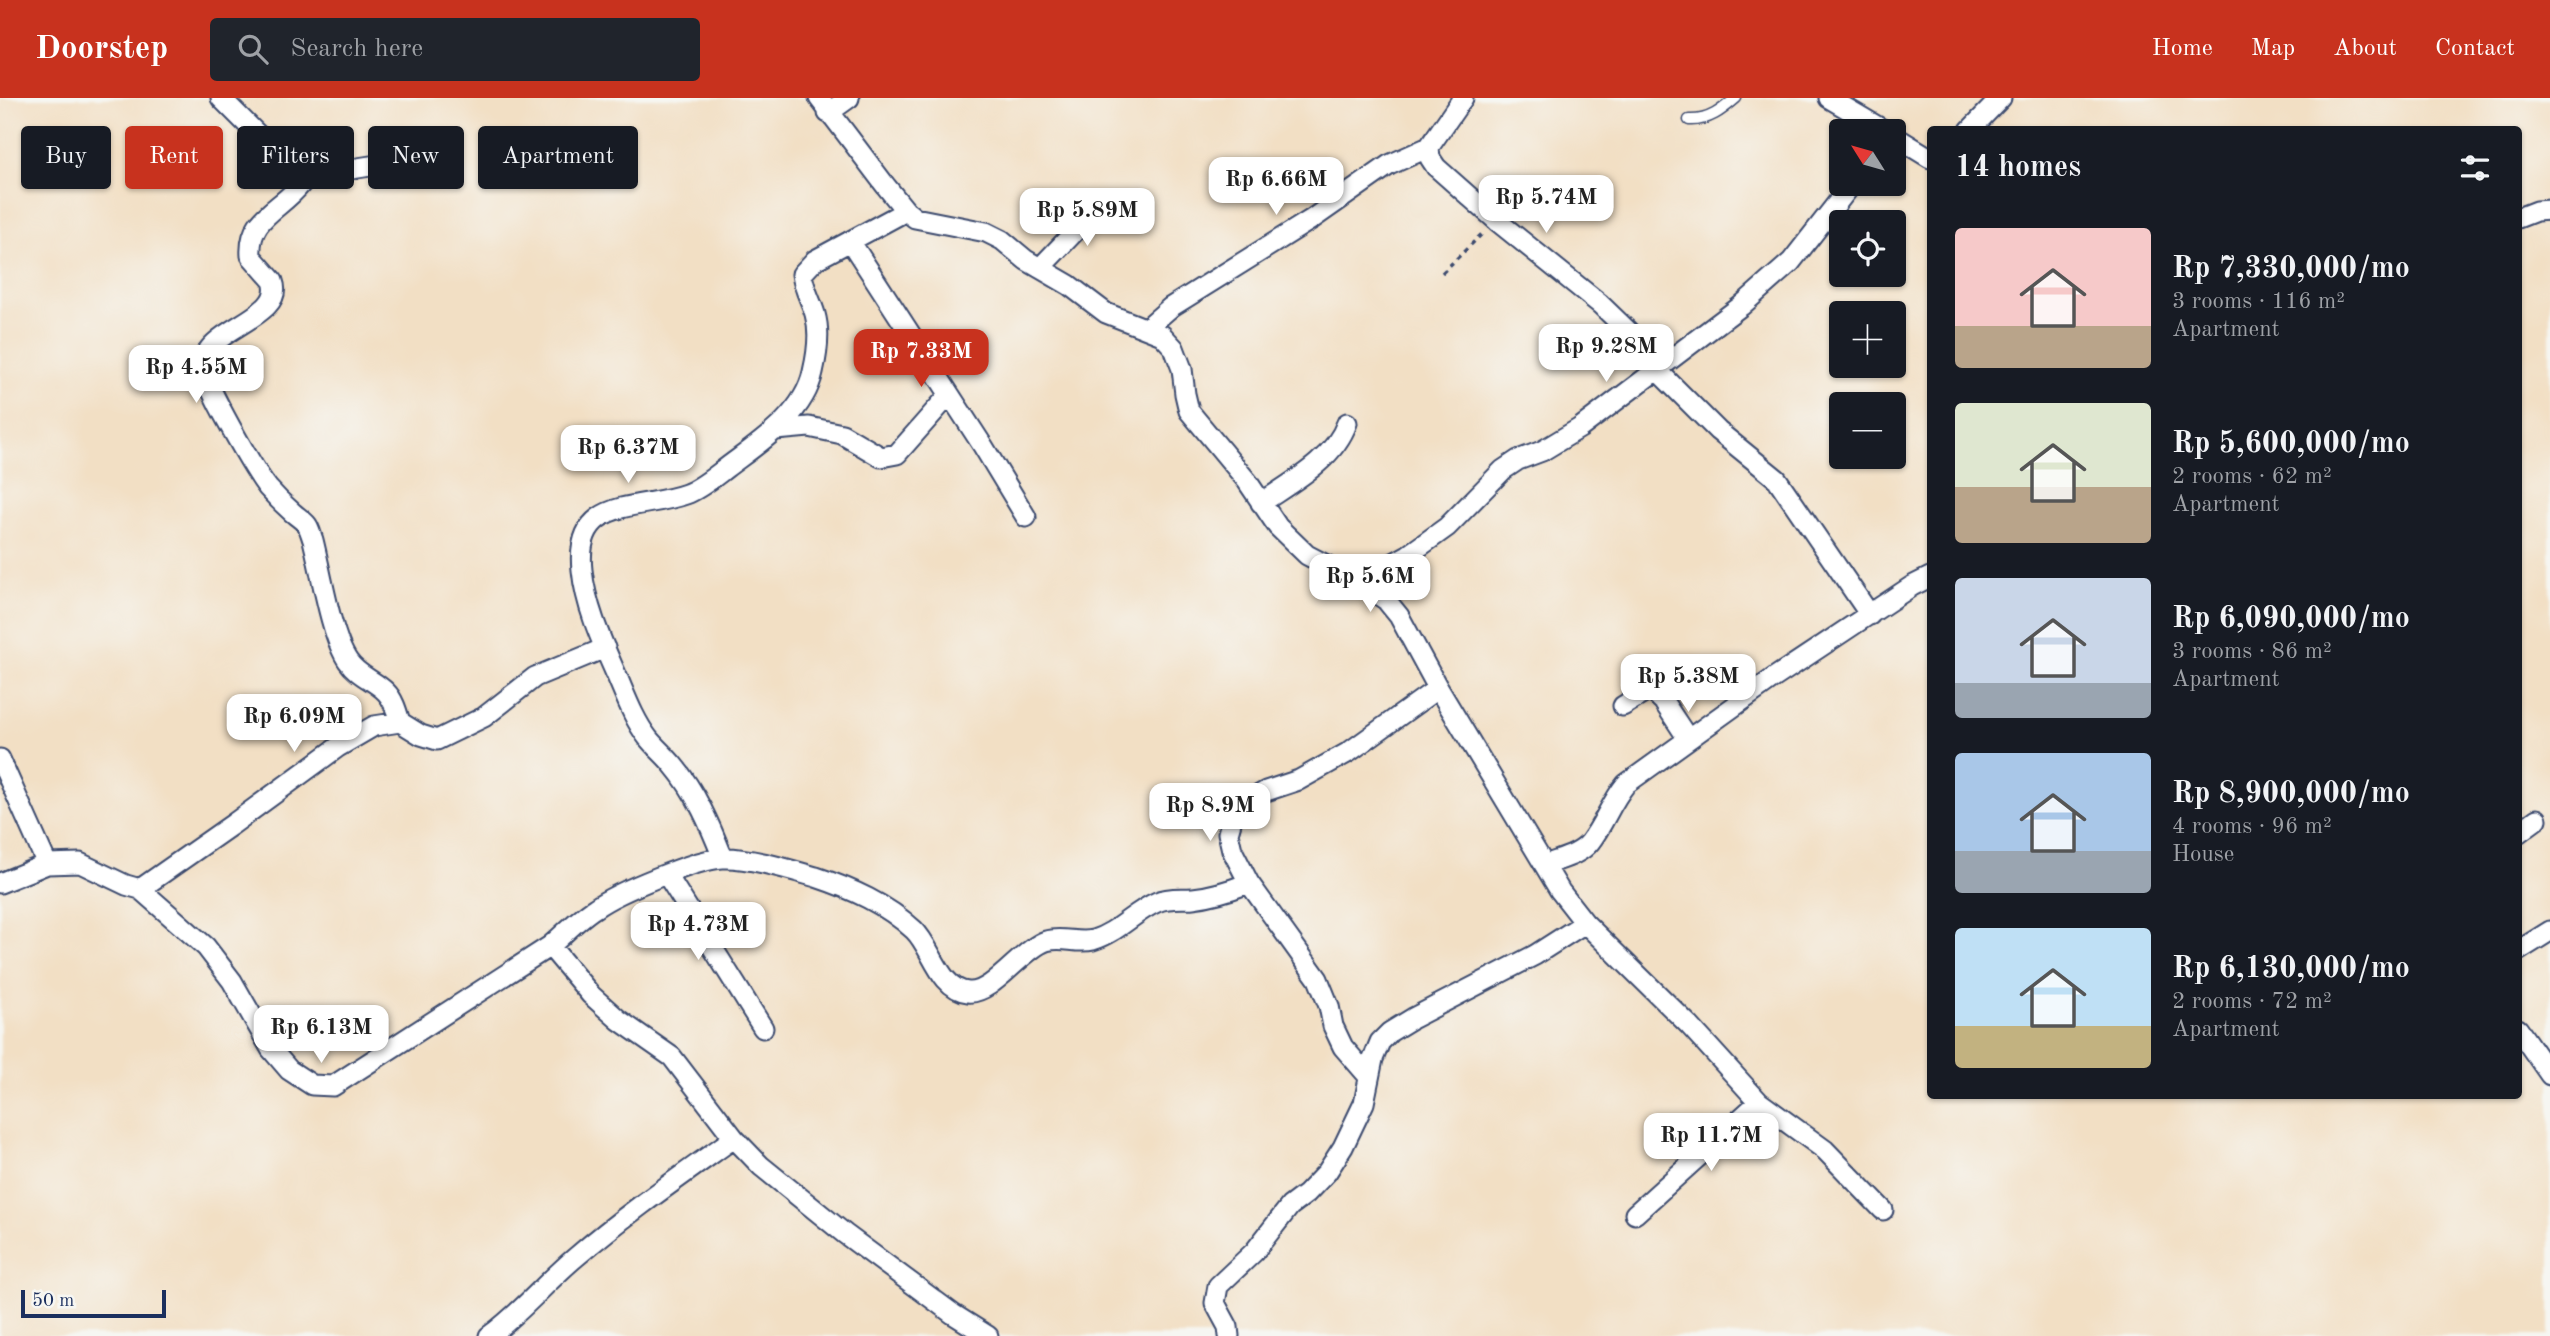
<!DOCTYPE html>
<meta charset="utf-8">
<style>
:root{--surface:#171b24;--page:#20242c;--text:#f1f3f6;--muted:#9ea1a6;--accent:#c8321e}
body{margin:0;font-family:"Old Standard TT",serif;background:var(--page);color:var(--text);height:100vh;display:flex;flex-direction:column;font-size:26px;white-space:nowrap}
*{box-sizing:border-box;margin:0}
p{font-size:23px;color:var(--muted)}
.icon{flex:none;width:38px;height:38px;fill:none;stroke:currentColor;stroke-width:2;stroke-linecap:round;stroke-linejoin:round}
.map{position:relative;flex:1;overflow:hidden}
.details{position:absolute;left:1927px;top:28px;width:595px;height:973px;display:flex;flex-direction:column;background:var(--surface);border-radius:7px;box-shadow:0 2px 5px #0004}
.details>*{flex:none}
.top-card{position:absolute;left:21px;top:28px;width:665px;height:63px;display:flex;gap:14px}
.needle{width:46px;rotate:307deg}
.controls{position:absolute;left:1829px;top:21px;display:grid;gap:14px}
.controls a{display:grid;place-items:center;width:77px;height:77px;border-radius:7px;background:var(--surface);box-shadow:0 2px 5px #0004;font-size:35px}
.scale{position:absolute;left:21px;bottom:18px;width:145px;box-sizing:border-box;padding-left:7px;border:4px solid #1b2f5e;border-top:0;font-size:19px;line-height:24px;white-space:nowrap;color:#1b2f5e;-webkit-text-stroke:5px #f6f6f2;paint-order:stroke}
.price{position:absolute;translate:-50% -60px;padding:0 16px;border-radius:14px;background:#fff;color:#222;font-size:23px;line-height:46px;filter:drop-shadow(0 2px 4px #0008)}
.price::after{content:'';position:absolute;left:50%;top:42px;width:21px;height:16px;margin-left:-10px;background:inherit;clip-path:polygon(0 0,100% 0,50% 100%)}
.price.current{background:var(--accent);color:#fff}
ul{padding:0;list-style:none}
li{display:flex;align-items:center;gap:21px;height:175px;padding:0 28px}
li span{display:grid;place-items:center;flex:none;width:196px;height:140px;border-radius:7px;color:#555}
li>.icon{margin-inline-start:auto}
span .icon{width:84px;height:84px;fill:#fffc;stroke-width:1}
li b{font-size:30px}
h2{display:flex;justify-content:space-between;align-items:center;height:84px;padding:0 28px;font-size:30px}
.chip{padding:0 24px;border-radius:7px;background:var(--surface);box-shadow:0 2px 5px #0004;font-size:24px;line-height:63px}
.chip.current{background:var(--accent);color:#fff}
header{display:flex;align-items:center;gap:42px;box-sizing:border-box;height:98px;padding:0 35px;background:var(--accent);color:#fff}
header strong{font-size:33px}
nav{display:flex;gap:38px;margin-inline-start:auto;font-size:24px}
.search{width:490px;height:63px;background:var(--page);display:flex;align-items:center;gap:18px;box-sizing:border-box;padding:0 24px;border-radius:7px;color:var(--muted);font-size:26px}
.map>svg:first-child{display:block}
</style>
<header>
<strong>Doorstep</strong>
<div class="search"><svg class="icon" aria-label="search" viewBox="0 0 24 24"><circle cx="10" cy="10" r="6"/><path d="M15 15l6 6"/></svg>Search here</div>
<nav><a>Home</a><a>Map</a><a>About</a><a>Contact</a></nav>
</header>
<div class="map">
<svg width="2550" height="1238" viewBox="0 0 2550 1238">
<rect width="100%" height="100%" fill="#f6f6f2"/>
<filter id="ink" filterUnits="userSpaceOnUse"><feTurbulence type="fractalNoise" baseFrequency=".0143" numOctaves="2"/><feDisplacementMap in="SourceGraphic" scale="14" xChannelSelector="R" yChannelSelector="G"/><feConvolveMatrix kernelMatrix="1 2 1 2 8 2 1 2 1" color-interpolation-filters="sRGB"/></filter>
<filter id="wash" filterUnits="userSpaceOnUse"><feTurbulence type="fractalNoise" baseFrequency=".00686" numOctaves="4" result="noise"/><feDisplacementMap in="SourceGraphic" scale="28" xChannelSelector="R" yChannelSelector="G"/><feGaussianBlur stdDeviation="1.57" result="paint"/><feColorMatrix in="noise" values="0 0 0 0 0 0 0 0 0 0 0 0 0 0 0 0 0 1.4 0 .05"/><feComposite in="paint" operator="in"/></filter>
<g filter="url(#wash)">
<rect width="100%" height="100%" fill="#f2dfc4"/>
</g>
<g filter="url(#ink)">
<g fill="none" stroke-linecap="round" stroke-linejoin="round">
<defs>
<path id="service" d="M1689,22C1709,23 1722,12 1736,0"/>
<path id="minor" d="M221,0L300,79L301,86C280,113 248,118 251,158L273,183C287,220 203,230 203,268C203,285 256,375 268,390C275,398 283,406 291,413C296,418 303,422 307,427C310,431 311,437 313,442C321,473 331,539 348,563C358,578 374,582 386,594C394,602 397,614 400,624
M819,0L885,87L906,113L915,120L986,134L1002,142L1026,162L1069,187L1106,215L1162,237L1174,250L1182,271L1185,296L1189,313L1247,383L1278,429L1307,457L1359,484L1386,502L1399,518L1438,590L1560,793L1585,825L1690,928L1759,1004L1825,1052L1883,1112
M1463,0L1429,49L1430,60L1436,69L1497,123L1600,206L1628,233L1658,273L1718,333L1777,381L1870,517
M1829,0L1885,33
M828,15L849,0
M1970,32L2001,0
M1894,38L1930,60
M300,79L396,64L415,66
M2518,120L2536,113L2550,112
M850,143L983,348L1026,419
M1040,170L1106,101
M1148,229L1171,209L1312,121L1389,67L1429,49
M776,332L809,329L842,336L881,359L897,356L949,297
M1261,405C1292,384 1334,362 1347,325
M1359,484L1408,457L1429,442L1447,429L1503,372L1518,362L1542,353L1580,330L1741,208L1791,164L1852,86
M1623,608L1646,594L1652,593L1663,603L1688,641
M0,661L47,766
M2518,735L2537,721
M723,760C710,727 696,694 673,667C665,657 655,649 648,640C635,623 627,602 619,583C604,548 586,511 582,472C574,397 640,413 686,396C700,391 714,379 726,370C759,345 804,317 813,274C817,257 820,233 815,216C811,202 804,192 802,176L815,162L906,113
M1545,767C1560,761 1580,757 1590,744C1604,726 1611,704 1626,686L1775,579L1912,488L1930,479
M667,777L763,930
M0,785L47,766L80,765L126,787L140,791L233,726L338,649L374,628L400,624L421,637L437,642L484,619L535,579L605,550
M140,791L206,849L232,883L271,951L289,972L312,987L333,988L550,848
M2518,853L2550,833
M2518,931L2550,977
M1369,979L1343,949L1333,928L1329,908L1318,881L1249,785L1232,752L1228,735L1232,721L1247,704L1266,693L1299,682L1349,654L1438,590
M1635,1116L1759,1004
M489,1238C521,1215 546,1184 576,1159C626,1116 681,1078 734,1040
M988,1238L953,1216L845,1136L761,1068L734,1040L672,959L619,922L591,897L550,848C565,835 579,820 595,810C617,794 697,761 723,760C749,759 791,772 816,779C852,791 886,806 914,832C932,849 939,891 968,894C992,897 1022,851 1046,843C1062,838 1077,846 1093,842C1117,835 1134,814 1157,804C1168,799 1181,801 1193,800C1213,798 1231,792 1249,785
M1229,1238L1228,1229L1215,1205L1218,1188L1254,1154L1290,1108L1306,1096L1327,1074L1343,1049L1364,1005L1373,961L1380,944L1390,934L1413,920L1535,857L1585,825"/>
</defs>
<use href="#service" stroke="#3b496d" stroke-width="13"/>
<use href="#minor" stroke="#3b496d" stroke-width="23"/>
<path stroke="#3b496d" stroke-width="3.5" stroke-dasharray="5 5" stroke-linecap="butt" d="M1442,175L1482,136"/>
<use href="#service" stroke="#fff" stroke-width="10"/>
<use href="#minor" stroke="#fff" stroke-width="19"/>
</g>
</g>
</svg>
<div class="controls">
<a><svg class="needle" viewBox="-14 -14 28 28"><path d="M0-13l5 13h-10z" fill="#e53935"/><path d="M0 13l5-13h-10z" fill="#9ea1a6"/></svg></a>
<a><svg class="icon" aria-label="locate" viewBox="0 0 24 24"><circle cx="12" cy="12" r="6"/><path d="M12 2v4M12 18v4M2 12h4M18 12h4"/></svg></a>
<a>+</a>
<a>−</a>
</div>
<div class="scale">50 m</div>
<b class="price" style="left:1276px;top:119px">Rp 6.66M</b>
<b class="price" style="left:1546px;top:137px">Rp 5.74M</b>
<b class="price" style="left:1087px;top:150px">Rp 5.89M</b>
<b class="price" style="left:1606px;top:286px">Rp 9.28M</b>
<b class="price current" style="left:921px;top:291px">Rp 7.33M</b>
<b class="price" style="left:196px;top:307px">Rp 4.55M</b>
<b class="price" style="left:628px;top:387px">Rp 6.37M</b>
<b class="price" style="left:1370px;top:516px">Rp 5.6M</b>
<b class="price" style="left:1688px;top:616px">Rp 5.38M</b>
<b class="price" style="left:294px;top:656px">Rp 6.09M</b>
<b class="price" style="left:1210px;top:745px">Rp 8.9M</b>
<b class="price" style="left:698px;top:864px">Rp 4.73M</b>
<b class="price" style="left:321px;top:967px">Rp 6.13M</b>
<b class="price" style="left:1711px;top:1075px">Rp 11.7M</b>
<div class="top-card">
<a class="chip">Buy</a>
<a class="chip current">Rent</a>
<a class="chip">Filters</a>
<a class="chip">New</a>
<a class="chip">Apartment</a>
</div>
<section class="details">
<h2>14 homes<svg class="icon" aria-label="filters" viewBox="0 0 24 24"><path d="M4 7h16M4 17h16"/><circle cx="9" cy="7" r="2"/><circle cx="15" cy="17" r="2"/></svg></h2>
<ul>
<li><span style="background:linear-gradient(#f6c9c9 70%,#b9a48a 0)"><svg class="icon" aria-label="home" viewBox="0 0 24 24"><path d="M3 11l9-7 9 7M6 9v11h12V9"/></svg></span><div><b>Rp 7,330,000/mo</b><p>3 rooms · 116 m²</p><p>Apartment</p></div></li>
<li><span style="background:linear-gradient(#dfe7d0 60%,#b9a48a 0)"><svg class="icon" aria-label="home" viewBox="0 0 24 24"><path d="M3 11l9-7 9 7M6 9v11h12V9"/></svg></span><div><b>Rp 5,600,000/mo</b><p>2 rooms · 62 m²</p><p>Apartment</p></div></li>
<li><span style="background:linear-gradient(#c9d6e8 75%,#9aa5b1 0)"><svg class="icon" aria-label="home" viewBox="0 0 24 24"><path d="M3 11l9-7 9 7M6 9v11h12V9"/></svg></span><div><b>Rp 6,090,000/mo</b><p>3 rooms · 86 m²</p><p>Apartment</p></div></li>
<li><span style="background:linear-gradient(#a9c7e8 70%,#9aa5b1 0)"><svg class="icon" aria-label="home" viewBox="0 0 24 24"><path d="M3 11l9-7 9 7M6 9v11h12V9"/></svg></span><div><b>Rp 8,900,000/mo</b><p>4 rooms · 96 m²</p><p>House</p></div></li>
<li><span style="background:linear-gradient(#bfe0f5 70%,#c2b280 0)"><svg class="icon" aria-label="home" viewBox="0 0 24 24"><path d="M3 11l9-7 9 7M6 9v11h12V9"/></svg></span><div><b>Rp 6,130,000/mo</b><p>2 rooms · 72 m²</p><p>Apartment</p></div></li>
</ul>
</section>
</div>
